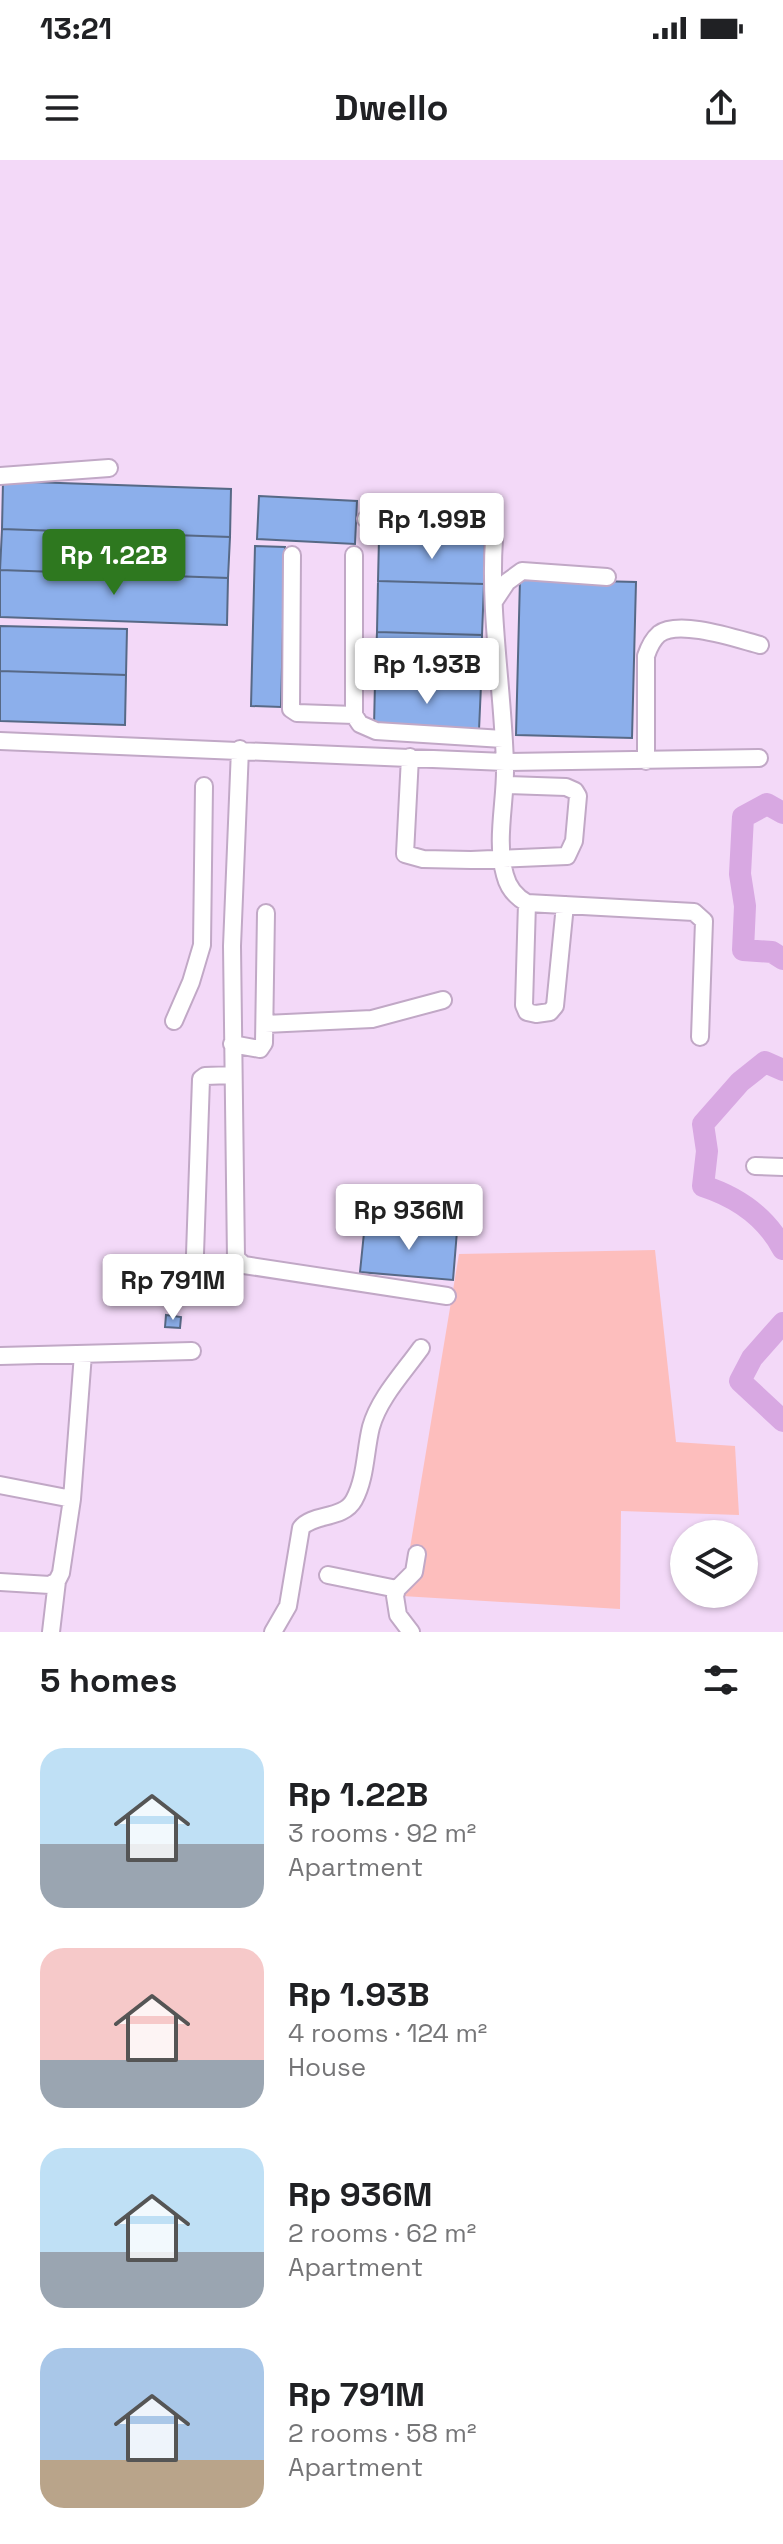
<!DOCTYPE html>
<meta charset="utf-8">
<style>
:root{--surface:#fff;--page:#f6f6f6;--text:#202124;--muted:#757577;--accent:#2e781f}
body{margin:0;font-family:"Space Grotesk",sans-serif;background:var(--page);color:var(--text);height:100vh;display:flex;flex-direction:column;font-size:30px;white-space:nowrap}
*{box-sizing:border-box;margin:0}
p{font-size:26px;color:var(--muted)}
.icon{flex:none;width:44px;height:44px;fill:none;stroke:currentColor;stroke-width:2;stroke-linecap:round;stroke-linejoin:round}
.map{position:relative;height:1472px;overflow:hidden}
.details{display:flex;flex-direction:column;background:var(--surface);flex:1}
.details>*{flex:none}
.buttons{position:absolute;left:670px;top:1360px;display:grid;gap:16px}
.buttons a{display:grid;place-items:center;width:88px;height:88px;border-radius:50%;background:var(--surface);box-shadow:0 2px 6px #0004;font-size:40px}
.price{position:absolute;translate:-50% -68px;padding:0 18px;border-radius:8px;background:#fff;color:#222;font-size:26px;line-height:52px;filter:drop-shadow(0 2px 4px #0008)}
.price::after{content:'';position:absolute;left:50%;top:48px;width:24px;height:18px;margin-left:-12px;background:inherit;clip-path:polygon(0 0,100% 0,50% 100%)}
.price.on{background:var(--accent);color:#fff}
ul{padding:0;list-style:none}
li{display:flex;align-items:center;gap:24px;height:200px;padding:0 40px}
li span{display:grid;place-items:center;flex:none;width:224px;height:160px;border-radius:24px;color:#555}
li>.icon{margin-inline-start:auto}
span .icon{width:96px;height:96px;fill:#fffc;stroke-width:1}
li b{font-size:34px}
h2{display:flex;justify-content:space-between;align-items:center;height:96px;padding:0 40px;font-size:34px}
.status{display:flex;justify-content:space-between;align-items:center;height:56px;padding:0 40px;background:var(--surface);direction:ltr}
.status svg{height:22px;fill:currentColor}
header{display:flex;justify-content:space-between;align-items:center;height:104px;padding:0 40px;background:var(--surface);font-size:36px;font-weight:700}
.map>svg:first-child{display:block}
</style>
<div class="status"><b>13:21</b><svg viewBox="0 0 49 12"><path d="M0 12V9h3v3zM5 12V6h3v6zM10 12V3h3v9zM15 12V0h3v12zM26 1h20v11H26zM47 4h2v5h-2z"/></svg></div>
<header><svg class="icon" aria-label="menu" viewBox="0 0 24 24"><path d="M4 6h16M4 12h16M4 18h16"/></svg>Dwello<svg class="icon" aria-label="share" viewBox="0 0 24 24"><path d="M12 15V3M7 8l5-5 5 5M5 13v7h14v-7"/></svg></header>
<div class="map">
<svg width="783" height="1472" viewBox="0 0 783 1472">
<rect width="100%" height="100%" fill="#f3d9f8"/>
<path fill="#fdbebd" d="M655,1090L676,1282L735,1286L739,1355L621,1351L620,1449L402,1436L459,1094Z"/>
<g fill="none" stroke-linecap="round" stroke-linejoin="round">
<path stroke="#d8a8e2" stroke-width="22" d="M783,653L767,644L743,657L740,714L745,746L743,790L772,792L783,799
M783,910L765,902L740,922L703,964L707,991L703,1026C737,1037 766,1057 783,1089
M783,1163L752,1198L740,1221L783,1261"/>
</g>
<path fill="#8cafeb" stroke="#576986" stroke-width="2" d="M3,321L231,329L230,377L2,369Z
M259,336L357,341L355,384L257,379Z
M2,369L230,377L228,418L0,410Z
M379,378L485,381L484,424L378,421Z
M255,386L285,387L281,547L251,546Z
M0,410L228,418L227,465L0,457Z
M520,419L636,422L632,578L516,575Z
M378,421L484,424L482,475L377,472Z
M0,466L127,469L126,515L0,511Z
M377,472L482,475L481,525L375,522Z
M0,511L126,515L125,565L0,561Z
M375,522L481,525L479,570L374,567Z
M365,1063L457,1071L453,1120L360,1112Z
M166,1155L181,1157L180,1168L165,1167Z"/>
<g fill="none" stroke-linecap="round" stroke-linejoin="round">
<defs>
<path id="minor" d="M0,316L109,308
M366,359L484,373L494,379C489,454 503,530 505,605C506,641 495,680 505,715C508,727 516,737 527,743L694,752L704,761L700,877
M292,395L291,549L297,553L354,555
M354,395V555L360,564L376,571L503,579
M495,440L507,422L522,411L607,417
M0,581L505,602L759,598
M240,589L232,786L236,1098L244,1105L447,1136
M410,597L405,694L423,699L471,700L567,696L574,681L578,636L575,631L566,627L506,625
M646,601V496C649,487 652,480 659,474C679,459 737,479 760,485
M527,743L524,845L527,852L536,854L550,852L555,846L565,745
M174,861L191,822L202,785L204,626
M265,864L372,859L443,840
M232,884L260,889L264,883L266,753
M755,1006L783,1007
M195,1094L201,919L205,916L233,915
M0,1196L192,1191
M0,1325L72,1339
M328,1415L397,1429
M0,1422L50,1425L57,1421L61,1413L72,1339L83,1194
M51,1472L57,1421
M273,1472L288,1446L301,1368C313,1353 343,1360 354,1340C366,1318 365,1291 371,1267C379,1238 404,1212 421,1188
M411,1472L398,1455L395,1436L397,1429L414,1412L417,1394"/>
</defs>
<use href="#minor" stroke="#c1a8c6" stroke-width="20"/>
<use href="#minor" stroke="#fff" stroke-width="16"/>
</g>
</svg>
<div class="buttons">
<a><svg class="icon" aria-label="layers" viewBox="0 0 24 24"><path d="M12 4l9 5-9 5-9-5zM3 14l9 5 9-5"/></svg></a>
</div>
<b class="price" style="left:432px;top:401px">Rp 1.99B</b>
<b class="price on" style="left:114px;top:437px">Rp 1.22B</b>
<b class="price" style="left:427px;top:546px">Rp 1.93B</b>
<b class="price" style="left:409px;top:1092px">Rp 936M</b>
<b class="price" style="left:173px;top:1162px">Rp 791M</b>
</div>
<section class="details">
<h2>5 homes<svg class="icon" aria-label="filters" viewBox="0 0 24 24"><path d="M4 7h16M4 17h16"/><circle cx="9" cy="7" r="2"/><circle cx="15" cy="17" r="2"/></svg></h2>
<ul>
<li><span style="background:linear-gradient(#bfe0f5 60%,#9aa5b1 0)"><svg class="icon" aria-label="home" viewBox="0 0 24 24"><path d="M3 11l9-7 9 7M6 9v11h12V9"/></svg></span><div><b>Rp 1.22B</b><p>3 rooms · 92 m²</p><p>Apartment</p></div></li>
<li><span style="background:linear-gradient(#f6c9c9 70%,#9aa5b1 0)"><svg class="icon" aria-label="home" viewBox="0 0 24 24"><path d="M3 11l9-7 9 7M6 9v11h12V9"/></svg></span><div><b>Rp 1.93B</b><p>4 rooms · 124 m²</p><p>House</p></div></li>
<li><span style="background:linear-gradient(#bfe0f5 65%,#9aa5b1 0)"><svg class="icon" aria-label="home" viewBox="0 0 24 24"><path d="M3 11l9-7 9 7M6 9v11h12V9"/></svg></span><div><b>Rp 936M</b><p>2 rooms · 62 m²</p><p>Apartment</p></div></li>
<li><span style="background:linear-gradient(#a9c7e8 70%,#b9a48a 0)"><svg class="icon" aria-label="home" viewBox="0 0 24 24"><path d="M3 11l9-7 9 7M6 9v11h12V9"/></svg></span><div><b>Rp 791M</b><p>2 rooms · 58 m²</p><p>Apartment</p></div></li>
</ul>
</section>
